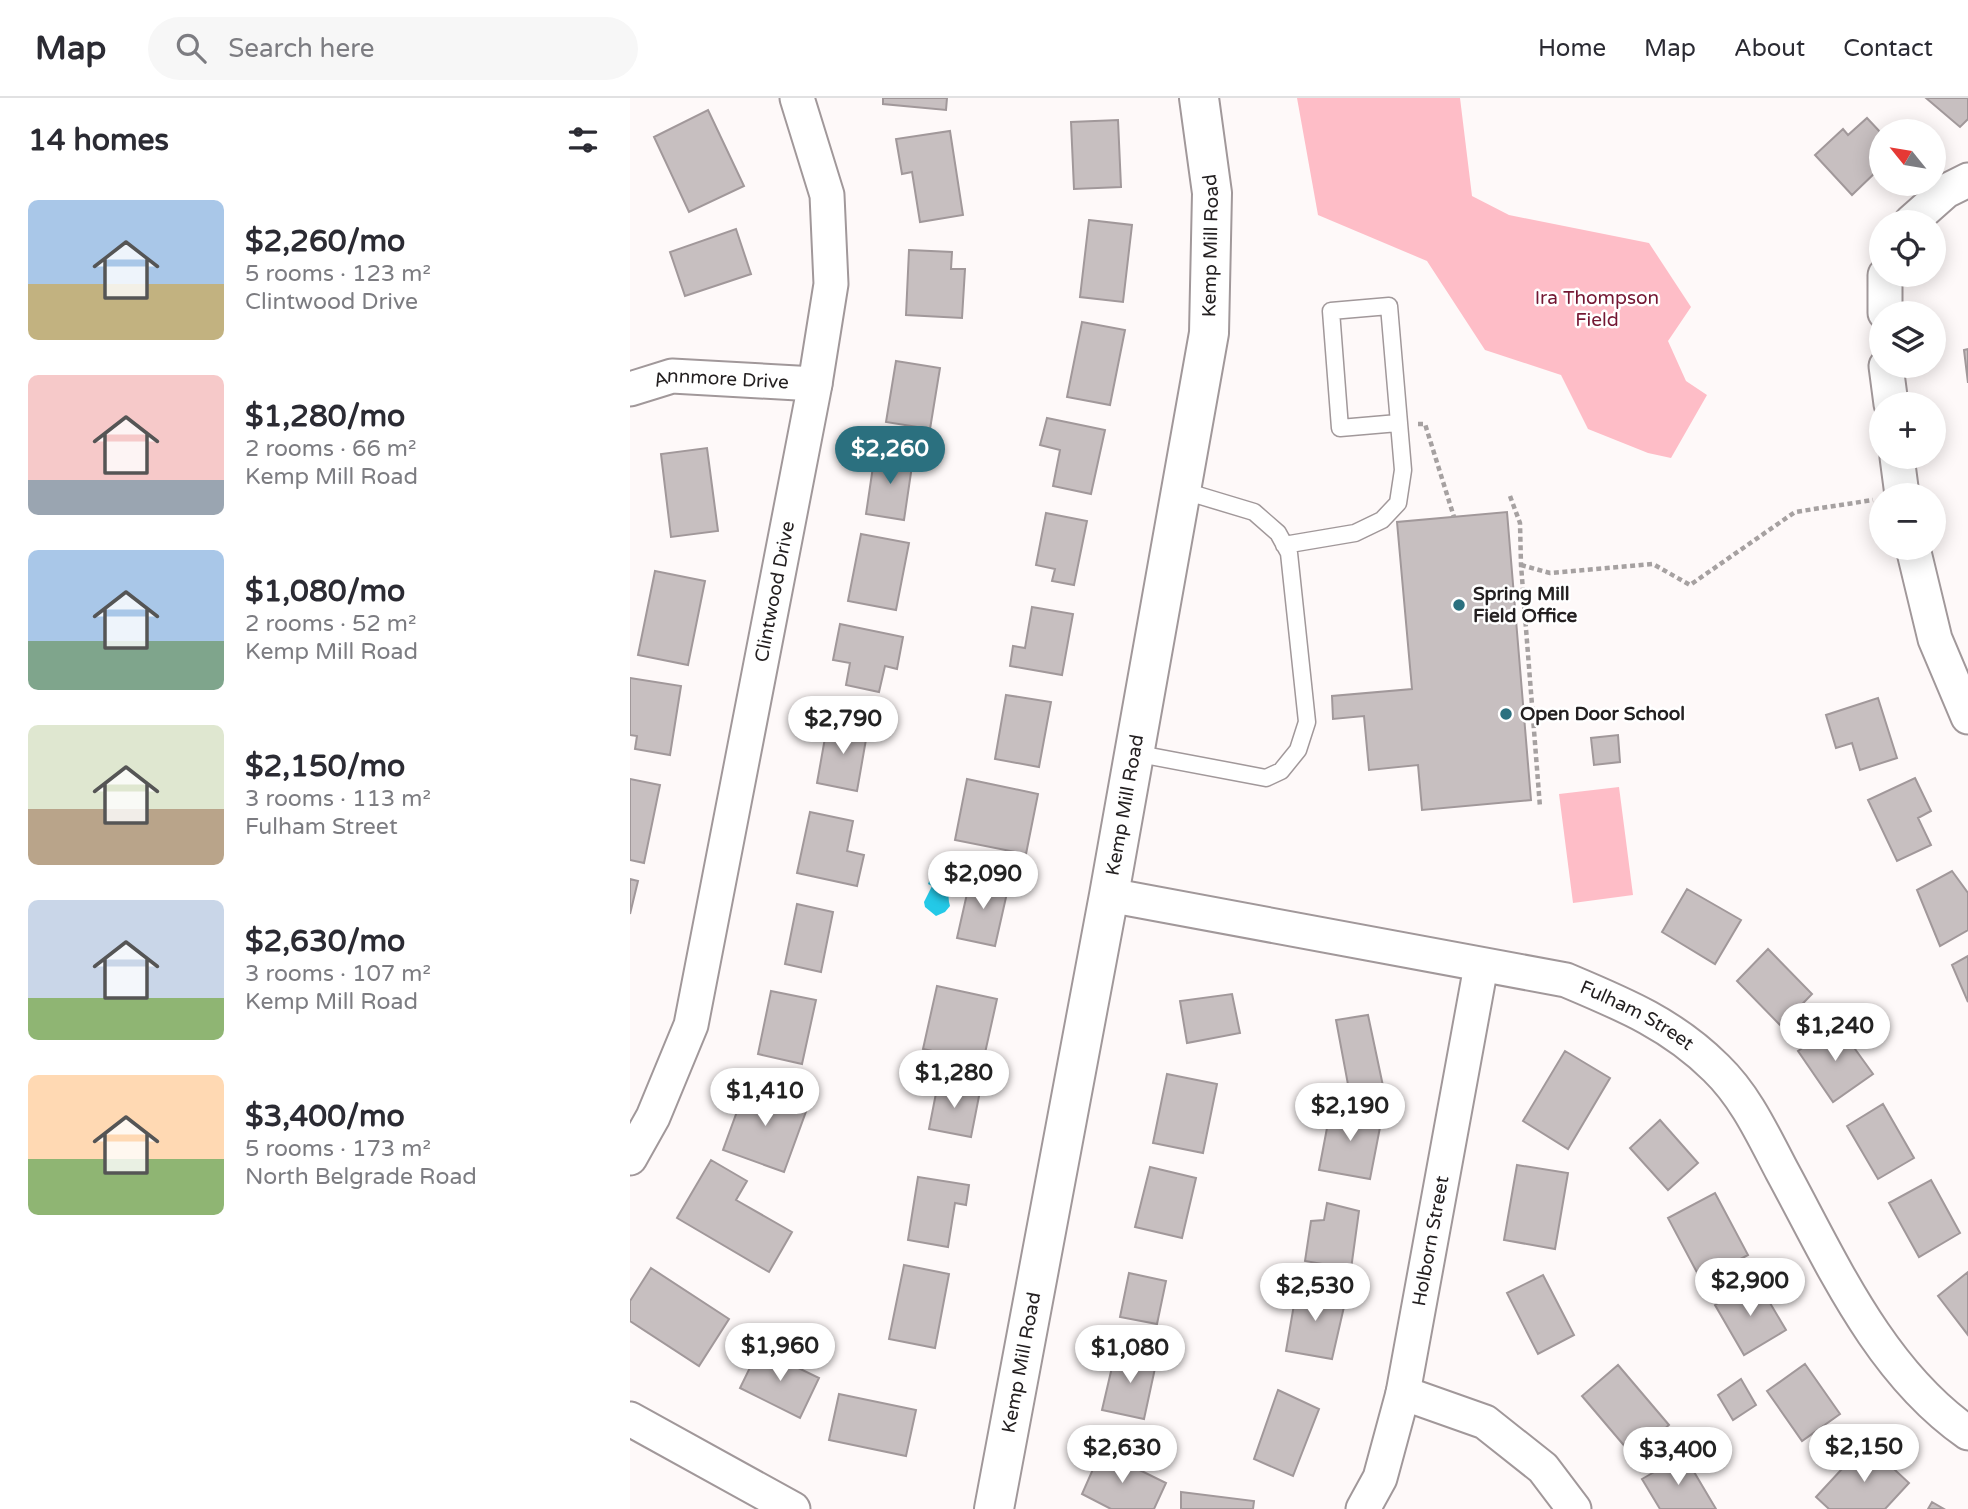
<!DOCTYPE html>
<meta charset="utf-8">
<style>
:root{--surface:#fff;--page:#f7f7f7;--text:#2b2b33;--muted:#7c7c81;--line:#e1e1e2;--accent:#2b707f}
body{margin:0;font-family:"Varela Round",sans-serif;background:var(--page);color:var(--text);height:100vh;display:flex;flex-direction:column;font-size:26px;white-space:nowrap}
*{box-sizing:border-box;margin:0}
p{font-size:23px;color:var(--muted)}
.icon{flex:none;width:38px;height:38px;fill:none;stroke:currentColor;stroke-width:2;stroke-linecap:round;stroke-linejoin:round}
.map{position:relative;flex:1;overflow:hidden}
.panel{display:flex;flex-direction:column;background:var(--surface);width:630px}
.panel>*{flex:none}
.needle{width:46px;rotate:300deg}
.fabs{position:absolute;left:1239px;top:21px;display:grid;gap:14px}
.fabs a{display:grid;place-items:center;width:77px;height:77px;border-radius:50%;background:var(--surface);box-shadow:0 4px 18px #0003;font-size:35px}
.price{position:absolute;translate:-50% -60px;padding:0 16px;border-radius:24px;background:#fff;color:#222;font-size:23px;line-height:46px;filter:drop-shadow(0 2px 4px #0008)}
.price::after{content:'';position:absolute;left:50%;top:42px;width:21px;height:16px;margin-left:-10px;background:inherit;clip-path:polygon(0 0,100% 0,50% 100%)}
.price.selected{background:var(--accent);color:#fff}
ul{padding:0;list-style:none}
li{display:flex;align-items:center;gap:21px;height:175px;padding:0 28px}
li span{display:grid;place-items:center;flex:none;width:196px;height:140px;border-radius:10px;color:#555}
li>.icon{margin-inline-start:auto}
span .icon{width:84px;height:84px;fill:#fffc;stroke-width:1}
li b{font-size:30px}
h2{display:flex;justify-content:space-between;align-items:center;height:84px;padding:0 28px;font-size:30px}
header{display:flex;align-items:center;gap:42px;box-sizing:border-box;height:98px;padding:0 35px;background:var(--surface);border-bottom:2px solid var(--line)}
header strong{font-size:33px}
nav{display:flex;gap:38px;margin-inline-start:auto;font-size:24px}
.search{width:490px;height:63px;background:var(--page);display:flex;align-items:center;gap:18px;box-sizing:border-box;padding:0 24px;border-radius:38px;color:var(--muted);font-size:26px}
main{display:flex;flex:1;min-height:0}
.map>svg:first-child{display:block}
</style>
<header>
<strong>Map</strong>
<div class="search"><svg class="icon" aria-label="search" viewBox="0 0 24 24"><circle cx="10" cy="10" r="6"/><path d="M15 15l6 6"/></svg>Search here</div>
<nav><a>Home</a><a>Map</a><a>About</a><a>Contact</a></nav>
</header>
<main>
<section class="panel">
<h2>14 homes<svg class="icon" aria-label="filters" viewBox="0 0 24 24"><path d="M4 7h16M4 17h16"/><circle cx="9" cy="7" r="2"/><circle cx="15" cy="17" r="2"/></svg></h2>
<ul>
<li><span style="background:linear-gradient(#a9c7e8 60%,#c2b280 0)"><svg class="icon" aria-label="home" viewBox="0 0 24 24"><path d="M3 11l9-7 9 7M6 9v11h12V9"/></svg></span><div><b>$2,260/mo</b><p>5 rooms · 123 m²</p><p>Clintwood Drive</p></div></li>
<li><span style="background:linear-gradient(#f6c9c9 75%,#9aa5b1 0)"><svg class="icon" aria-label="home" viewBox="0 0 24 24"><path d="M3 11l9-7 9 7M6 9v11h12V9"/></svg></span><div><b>$1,280/mo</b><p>2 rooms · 66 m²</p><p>Kemp Mill Road</p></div></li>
<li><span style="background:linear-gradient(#a9c7e8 65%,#7fa58c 0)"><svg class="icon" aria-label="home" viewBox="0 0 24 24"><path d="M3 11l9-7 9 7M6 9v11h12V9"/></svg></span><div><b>$1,080/mo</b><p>2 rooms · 52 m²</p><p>Kemp Mill Road</p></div></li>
<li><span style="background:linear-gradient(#dfe7d0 60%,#b9a48a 0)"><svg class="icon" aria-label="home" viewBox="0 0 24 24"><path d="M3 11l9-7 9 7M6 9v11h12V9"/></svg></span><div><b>$2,150/mo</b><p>3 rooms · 113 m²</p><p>Fulham Street</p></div></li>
<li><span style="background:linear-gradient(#c9d6e8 70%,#8fb573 0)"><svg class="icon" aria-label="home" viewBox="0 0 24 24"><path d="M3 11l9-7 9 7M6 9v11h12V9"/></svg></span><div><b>$2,630/mo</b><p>3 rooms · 107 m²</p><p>Kemp Mill Road</p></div></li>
<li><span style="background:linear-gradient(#ffd9b3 60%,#8fb573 0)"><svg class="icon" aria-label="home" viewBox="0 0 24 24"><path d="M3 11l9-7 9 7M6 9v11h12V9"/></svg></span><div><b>$3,400/mo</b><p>5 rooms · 173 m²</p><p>North Belgrade Road</p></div></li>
</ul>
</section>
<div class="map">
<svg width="1338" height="1411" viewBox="0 0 1338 1411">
<rect width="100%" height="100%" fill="#fef9f9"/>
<path fill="#febdc7" d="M667,0H830L842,98L879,117L1019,145L1061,209L1038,243L1056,283L1077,297L1041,360L1018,355L958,331L931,277L855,252L797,163L688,117Z
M989,689L1003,797L943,805L929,696Z"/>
<path fill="#24c9e7" d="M309,769L320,773C322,786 316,795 320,808L315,814L306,818L295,809L294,804L302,788L298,786L304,771Z"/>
<path fill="#c7bfc0" stroke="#a1989a" stroke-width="2" d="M253,0H317L316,12L253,6Z
M1296,0H1338V21L1330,29Z
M78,12L114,88L59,114L24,39Z
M1237,20L1251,35V69L1222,97L1185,57L1213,31L1218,37Z
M488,22L491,89L444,91L441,24Z
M320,33L333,117L290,124L282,74L272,76L266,41Z
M459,122L502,127L493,204L450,199Z
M106,131L121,176L55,198L40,154Z
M279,152L322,154L321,171H335L332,220L276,217Z
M452,224L495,232L480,307L437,299Z
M1338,251V285L1334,252Z
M266,263L310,270L300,331L256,324Z
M417,320L475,332L461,396L423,388L430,352L410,347Z
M77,350L88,433L41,439L31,356Z
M245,355L283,361L274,422L236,416Z
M877,414L901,702L792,712L788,667L739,672L734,618L703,621L702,598L782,591L767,424Z
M416,415L457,423L444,487L422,483L425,471L406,467Z
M231,436L279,445L266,512L218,503Z
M25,473L75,483L58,567L8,557Z
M402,509L443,516L432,577L380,568L383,548L395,550Z
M210,526L273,539L267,571L255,568L249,594L216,587L220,565L203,562Z
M0,580L51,588L40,657L5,651L7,638L0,637Z
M376,597L421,604L409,669L365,661Z
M1248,600L1267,660L1230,672L1222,645L1206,650L1196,617Z
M198,623L238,630L227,693L187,685Z
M988,637L990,664L964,667L961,640Z
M1285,680L1301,713L1288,720L1301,747L1267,763L1238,702Z
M0,681L30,687L14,765L0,762Z
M337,681L408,696L396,756L325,742Z
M180,714L223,723L217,753L234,757L227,788L167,775Z
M1322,773L1338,795V832L1310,848L1287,792Z
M341,778L379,786L365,848L327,840Z
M0,781L8,783L0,816Z
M1057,791L1111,822L1085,866L1032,834Z
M167,806L203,814L191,874L155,866Z
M1138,851L1182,896L1151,928L1107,883Z
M1338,858V904L1322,867Z
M307,888L367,901L353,964L293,951Z
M141,893L186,902L172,966L128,956Z
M602,896L610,935L557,945L550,903Z
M738,917L753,988L719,992L706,922Z
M1207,926L1243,976L1203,1004L1168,953Z
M935,953L980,980L938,1051L893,1023Z
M537,976L587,986L573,1055L523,1045Z
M308,985L350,993L341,1039L299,1031Z
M117,986L178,1008L154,1074L93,1052Z
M1253,1006L1284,1060L1248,1081L1217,1028Z
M701,1009L752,1019L740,1081L689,1072Z
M1030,1022L1068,1065L1038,1092L1000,1050Z
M81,1062L117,1083L106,1102L162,1134L139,1174L47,1120Z
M887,1067L938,1075L925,1151L874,1142Z
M520,1069L566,1080L552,1140L505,1129Z
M288,1079L339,1087L336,1107L325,1105L318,1149L278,1142Z
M1301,1082L1330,1135L1289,1159L1259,1105Z
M1085,1095L1118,1157L1071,1182L1038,1120Z
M697,1105L729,1113L721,1171L675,1163L681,1123L694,1122Z
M274,1167L319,1176L305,1250L259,1241Z
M21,1170L99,1221L69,1268L0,1223V1203Z
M1338,1174V1237L1308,1198Z
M499,1175L536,1183L527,1226L490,1219Z
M913,1177L944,1237L908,1256L877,1195Z
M1127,1183L1156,1232L1114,1257L1085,1207Z
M667,1189L716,1200L702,1261L656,1253Z
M129,1251L189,1280L170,1320L110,1290Z
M486,1252L527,1261L514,1321L472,1312Z
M1175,1266L1210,1316L1172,1343L1137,1293Z
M988,1267L1039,1327L1003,1358L952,1298Z
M1111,1281L1126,1307L1103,1322L1088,1297Z
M648,1292L689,1311L663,1378L624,1361Z
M209,1296L286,1312L276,1358L199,1342Z
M1236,1345L1279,1385L1255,1411H1199L1186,1399Z
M471,1353L536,1385L524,1411H481L452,1396Z
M1054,1357L1086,1411H1030L1012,1381Z
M551,1394L624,1403L623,1411H551Z
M1302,1404L1314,1411H1298Z"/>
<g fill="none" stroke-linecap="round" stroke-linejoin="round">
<defs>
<path id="lane" d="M654,447L725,435L752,422L768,405L773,372L759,208L701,213L710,330L768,325
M504,655L636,680L651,673L668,652L677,624L659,455L648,435L624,414L551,392"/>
<g id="street">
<path d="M1281,124L1316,93L1338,82"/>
<path d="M1255,215V177"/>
<path d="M1256,268L1261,306"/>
<path id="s1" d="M0,291L42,278L185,286"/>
<path d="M1267,359L1272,397"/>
<path d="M1283,450L1305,541L1338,619"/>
<path id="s2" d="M479,797L936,882C993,906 1042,926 1086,970C1116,999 1133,1037 1152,1073C1202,1165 1249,1273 1338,1335"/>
<path id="s3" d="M0,1060L23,1019L61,927L185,286L201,186L197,97L167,0"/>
<path d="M773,1295L855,1324L913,1370L944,1411"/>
<path d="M0,1321L163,1411"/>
<path id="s4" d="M733,1411L750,1380L773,1295L851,868"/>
</g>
<g id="secondary">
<path id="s5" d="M364,1411L479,797L579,235L582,95L569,0"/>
</g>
</defs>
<use href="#lane" stroke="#a1989a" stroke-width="19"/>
<use href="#street" stroke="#a1989a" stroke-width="37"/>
<use href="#secondary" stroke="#a1989a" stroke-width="42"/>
<path stroke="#a6a1a1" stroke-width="4.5" stroke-dasharray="5 3.5" stroke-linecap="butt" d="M788,326H795L824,419
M880,398L890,425L891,467L910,709
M891,467L920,475L1023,466L1060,487L1165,414L1243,402"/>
<use href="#lane" stroke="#fff" stroke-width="16"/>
<use href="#street" stroke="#fff" stroke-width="33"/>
<use href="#secondary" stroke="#fff" stroke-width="38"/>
</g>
<g fill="#2b707f" stroke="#fff" stroke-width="2.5">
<circle cx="829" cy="507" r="7"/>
<circle cx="876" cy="616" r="7"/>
</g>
<g text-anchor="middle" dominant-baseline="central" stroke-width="5" stroke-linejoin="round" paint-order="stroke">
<g font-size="19" fill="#242021" stroke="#fff">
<text stroke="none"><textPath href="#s5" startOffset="1283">Kemp Mill Road</textPath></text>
<text stroke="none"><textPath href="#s1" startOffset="93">Annmore Drive</textPath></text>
<text stroke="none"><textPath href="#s3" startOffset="588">Clintwood Drive</textPath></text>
<text stroke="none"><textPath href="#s5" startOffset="716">Kemp Mill Road</textPath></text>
<text stroke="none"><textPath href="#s2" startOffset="544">Fulham Street</textPath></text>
<text stroke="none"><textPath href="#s4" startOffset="278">Holborn Street</textPath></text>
<text stroke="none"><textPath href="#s5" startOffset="149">Kemp Mill Road</textPath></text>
</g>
<g font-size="19" fill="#741733" stroke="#fff">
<text x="967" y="200">Ira Thompson<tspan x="967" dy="22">Field</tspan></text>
</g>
<g font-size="19" font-weight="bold" fill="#242021" stroke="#fff" text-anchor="start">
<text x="843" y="496">Spring Mill<tspan x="843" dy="22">Field Office</tspan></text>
<text x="890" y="616">Open Door School</text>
</g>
</g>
</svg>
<div class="fabs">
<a><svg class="needle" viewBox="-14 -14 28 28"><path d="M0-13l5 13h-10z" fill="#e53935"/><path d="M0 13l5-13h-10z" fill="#7c7c81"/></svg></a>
<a><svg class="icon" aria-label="locate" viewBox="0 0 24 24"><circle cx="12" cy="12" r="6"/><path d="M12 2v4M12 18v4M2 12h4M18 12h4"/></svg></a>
<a><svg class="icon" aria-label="layers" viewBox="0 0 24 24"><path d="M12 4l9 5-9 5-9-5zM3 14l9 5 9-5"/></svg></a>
<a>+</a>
<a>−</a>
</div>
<b class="price selected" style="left:260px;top:388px">$2,260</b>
<b class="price" style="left:213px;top:658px">$2,790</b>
<b class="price" style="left:353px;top:813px">$2,090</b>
<b class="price" style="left:1205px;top:965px">$1,240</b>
<b class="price" style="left:324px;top:1012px">$1,280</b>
<b class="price" style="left:135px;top:1030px">$1,410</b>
<b class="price" style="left:720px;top:1045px">$2,190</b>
<b class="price" style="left:1120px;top:1220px">$2,900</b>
<b class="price" style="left:685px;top:1225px">$2,530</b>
<b class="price" style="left:150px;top:1285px">$1,960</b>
<b class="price" style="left:500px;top:1287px">$1,080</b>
<b class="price" style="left:1234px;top:1386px">$2,150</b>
<b class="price" style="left:492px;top:1387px">$2,630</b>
<b class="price" style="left:1048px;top:1389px">$3,400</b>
</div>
</main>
